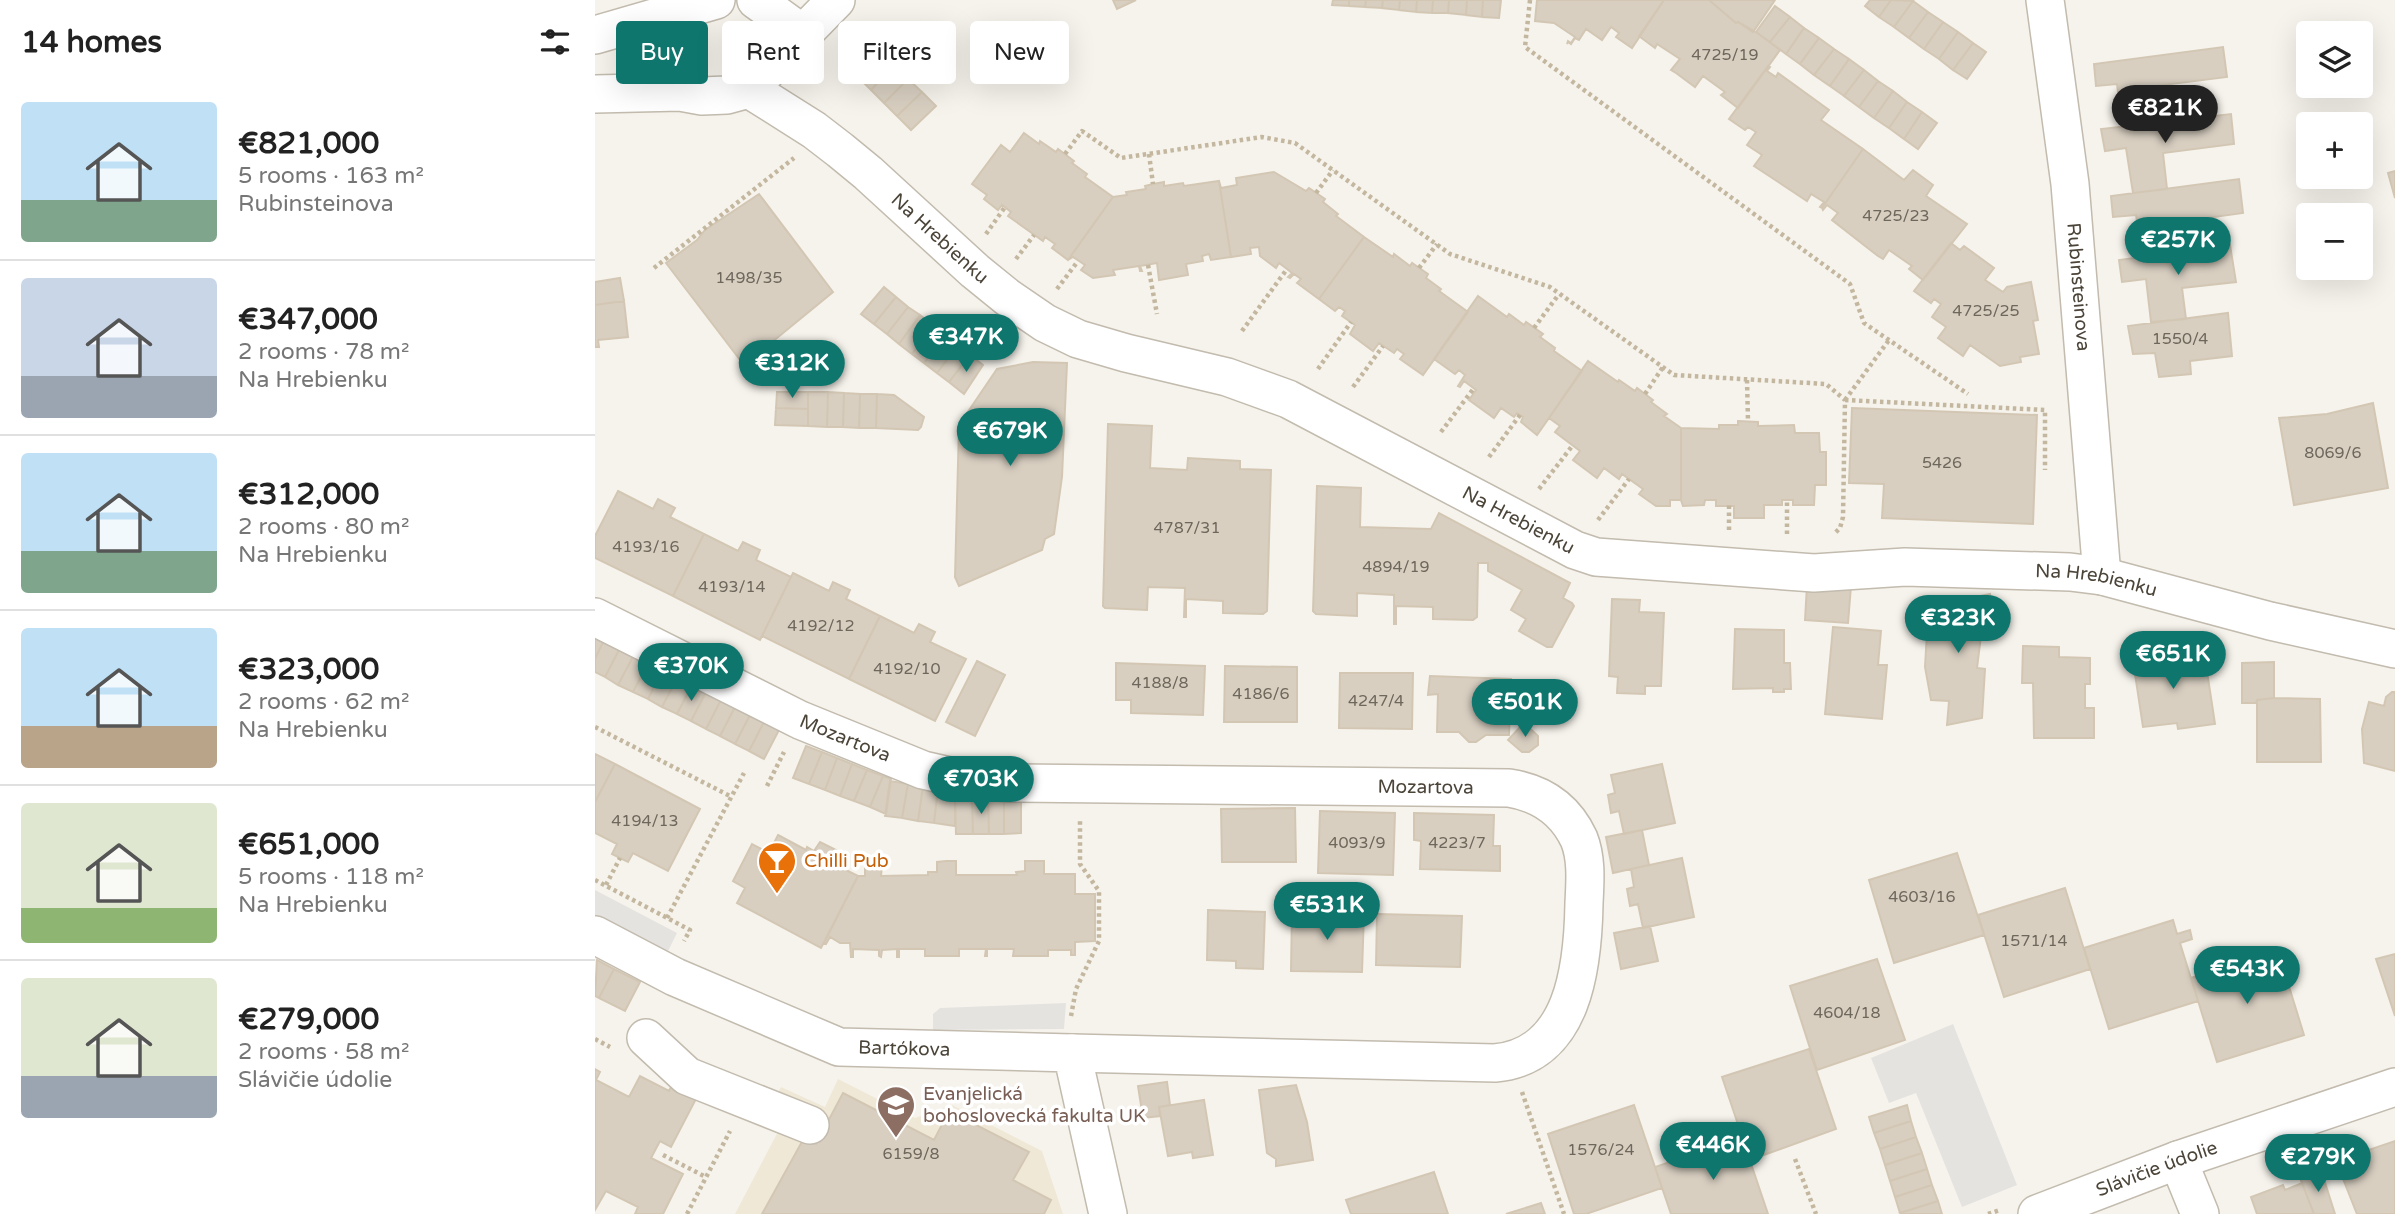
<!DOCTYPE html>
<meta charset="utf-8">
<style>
:root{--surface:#fff;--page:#f2f2f2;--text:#222;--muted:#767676;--line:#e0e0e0;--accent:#0f766e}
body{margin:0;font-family:"Varela Round",sans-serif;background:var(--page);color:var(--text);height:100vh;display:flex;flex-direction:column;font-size:26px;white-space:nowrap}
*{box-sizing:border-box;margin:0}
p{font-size:23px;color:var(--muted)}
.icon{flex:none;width:38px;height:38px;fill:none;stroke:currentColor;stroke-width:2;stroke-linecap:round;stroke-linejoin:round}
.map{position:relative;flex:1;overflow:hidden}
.sheet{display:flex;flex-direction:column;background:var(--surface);width:595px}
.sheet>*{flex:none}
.top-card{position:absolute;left:21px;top:21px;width:665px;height:63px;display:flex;gap:14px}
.controls{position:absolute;left:1701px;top:21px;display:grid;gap:14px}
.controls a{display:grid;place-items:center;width:77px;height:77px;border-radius:7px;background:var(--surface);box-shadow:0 7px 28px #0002;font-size:35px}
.price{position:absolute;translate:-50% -60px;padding:0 16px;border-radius:24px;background:var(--accent);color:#fff;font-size:23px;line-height:46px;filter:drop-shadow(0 2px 4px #0008)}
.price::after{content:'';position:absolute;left:50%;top:42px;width:21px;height:16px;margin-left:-10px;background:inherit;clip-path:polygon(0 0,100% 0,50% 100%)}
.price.current{background:#222;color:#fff}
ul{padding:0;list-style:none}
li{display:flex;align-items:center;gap:21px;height:175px;padding:0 21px}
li+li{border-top:2px solid var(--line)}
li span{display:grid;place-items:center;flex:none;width:196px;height:140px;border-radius:7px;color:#555}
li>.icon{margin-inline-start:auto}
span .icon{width:84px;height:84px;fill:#fffc;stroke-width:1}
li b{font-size:30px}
h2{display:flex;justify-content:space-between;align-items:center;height:84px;padding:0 21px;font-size:30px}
.tag{padding:0 24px;border-radius:7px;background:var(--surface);box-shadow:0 7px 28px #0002;font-size:24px;line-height:63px}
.tag.current{background:var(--accent);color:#fff}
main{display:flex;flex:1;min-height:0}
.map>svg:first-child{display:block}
</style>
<main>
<section class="sheet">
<h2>14 homes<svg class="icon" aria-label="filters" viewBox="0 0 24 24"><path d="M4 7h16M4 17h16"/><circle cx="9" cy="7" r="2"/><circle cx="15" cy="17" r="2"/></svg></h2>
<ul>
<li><span style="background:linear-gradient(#bfe0f5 70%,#7fa58c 0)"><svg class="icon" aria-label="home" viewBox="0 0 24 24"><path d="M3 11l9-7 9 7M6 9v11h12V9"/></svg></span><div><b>€821,000</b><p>5 rooms · 163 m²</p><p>Rubinsteinova</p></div></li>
<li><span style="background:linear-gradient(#c9d6e8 70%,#9aa5b1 0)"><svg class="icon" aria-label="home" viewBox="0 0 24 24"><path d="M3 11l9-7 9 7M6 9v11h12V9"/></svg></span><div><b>€347,000</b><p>2 rooms · 78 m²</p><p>Na Hrebienku</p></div></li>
<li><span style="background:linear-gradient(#bfe0f5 70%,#7fa58c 0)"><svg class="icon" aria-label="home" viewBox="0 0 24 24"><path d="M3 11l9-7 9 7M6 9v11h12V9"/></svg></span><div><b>€312,000</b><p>2 rooms · 80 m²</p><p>Na Hrebienku</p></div></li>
<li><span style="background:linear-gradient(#bfe0f5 70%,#b9a48a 0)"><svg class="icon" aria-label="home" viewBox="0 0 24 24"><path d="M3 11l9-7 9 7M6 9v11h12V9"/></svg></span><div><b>€323,000</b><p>2 rooms · 62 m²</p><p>Na Hrebienku</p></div></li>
<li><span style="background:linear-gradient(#dfe7d0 75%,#8fb573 0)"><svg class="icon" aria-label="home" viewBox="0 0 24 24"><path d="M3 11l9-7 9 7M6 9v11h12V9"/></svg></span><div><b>€651,000</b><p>5 rooms · 118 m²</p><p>Na Hrebienku</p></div></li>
<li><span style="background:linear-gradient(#dfe7d0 70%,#9aa5b1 0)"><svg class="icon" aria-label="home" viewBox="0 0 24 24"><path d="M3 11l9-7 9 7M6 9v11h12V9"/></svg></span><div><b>€279,000</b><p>2 rooms · 58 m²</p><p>Slávičie údolie</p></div></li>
</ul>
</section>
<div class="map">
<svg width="1800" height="1214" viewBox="0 0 1800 1214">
<rect width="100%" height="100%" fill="#f6f3ec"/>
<path fill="#efe8d6" d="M243,1079L320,1118L357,1105L447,1151L468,1214H140L186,1126L169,1117L186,1087L230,1107Z"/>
<path fill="#e5e3e0" d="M0,890L82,933L69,959L0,924Z
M471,1003L469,1029L338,1030V1014L345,1008Z
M1358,1024L1422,1185L1367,1207L1321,1093L1294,1103L1276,1058Z"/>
<path fill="#d8cfc1" stroke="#d3c7b4" stroke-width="2" d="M518,0H541L522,9Z
M738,0H754V6L737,5Z
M754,0H771L770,7L754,6Z
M771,0H788L787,8L770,7Z
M788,0H805L804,10L787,8Z
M805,0H822L821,12L804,10Z
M822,0H838L837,13L821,12Z
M838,0H854L853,13H837Z
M854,0H872L871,15L853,13Z
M872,0H888L887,17L871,15Z
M888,0H906L904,18L887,17Z
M942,0H1069L1037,48L1021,37L1024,33L1016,27L1007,40L991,29L984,40L980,38L976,44L973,42L972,44L973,41L976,43L980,37L959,23L940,21Z
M1069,0H1114L1141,23L1143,22L1161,32L1185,50L1143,108L1126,95L1130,92L1108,76L1100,87L1081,73L1076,70L1085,59L1062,44L1060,48L1044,36Z
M1114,0H1180L1158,32L1143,22L1141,23Z
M1275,0H1296L1284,17L1270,6Z
M1296,0L1318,1L1299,27L1284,17Z
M1318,1L1333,12L1314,38L1299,27Z
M1180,6L1195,17L1175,42L1161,32Z
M1333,12L1348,22L1329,49L1314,38Z
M1195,17L1209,28L1191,54L1175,42Z
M1348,22L1363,32L1344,59L1329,49Z
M1209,28L1224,38L1205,64L1191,54Z
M1363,32L1378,43L1358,70L1344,59Z
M1224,38L1239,49L1219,75L1205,64Z
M1378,43L1391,52L1372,79L1358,70Z
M1628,47L1632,77L1560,86L1566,123L1527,127L1522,84L1501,86L1499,64Z
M1239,49L1254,59L1235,86L1219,75Z
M286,51L299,65L276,90L262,76Z
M1254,59L1269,70L1249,96L1235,86Z
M299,65L313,79L289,103L276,90Z
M1173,66L1175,67L1172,71L1181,77L1183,73L1234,110L1226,120L1268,149L1227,208L1225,207L1229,202L1216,194L1212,201L1159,166L1167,155L1152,145L1161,132L1153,127L1150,130L1134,119Z
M1269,70L1283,81L1264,107L1249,96Z
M313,79L327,92L302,116L289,103Z
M1283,81L1298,91L1279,118L1264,107Z
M1298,91L1312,102L1294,128L1279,118Z
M327,92L341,106L316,130L302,116Z
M1312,102L1327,112L1309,139L1294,128Z
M1327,112L1342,123L1323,149L1309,139Z
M1636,114L1639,144L1568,153L1572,189L1538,193L1531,148L1510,151L1506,129Z
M429,133L444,144L445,141L461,152L463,149L479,161L477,163L492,174L490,177L518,197L473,260L457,248L460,244L450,237L448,241L413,216L416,212L407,205L403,210L389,199L392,195L377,184L406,145L415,152Z
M1268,149L1309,180L1318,170L1338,185L1331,196L1372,224L1328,280L1314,269L1317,266L1294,250L1288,259L1283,256L1237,220L1243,213L1232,205L1228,210L1227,208Z
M1800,171V198L1793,173Z
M679,172L711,191L714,188L730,199L728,202L743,214L741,216L769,237L724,299L702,283L706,279L699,274L695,278L693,277L697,273L692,269L684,263L681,268L665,256L664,247L655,248L656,254L636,257L624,181L626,188L642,185L641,178Z
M1644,179L1648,213L1576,223L1580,252L1548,257L1541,215L1518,217L1516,196Z
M624,181L636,257L616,260L614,254L607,256L608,261L591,264L593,275L564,280L562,263L545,266L547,271H545L544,266L518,270L520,275L498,278L486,270L490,265L478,257L473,260L518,197L532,195L531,192L551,189L550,186L558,184L569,182V186L588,183L589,186Z
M164,194L238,292L149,365L71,263L102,240L110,230Z
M769,237L798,257L799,254L815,266L817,263L833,274L831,278L846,289L844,291L873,312L828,375L805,359L809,354L802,349L799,353L784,343L778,351L755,334L760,325L747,316L750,311L744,307L740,311L724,299Z
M1356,243L1365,250L1369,246L1399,268L1390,280L1408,292L1412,287L1436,282L1443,320L1438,321L1444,354L1425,357L1426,362L1405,366L1375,345L1368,356L1343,338L1351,327L1337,317L1346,304L1339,299L1336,303L1319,291Z
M1635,245L1641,282L1587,288L1591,319L1556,322L1551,279L1527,282L1524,260Z
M25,278L29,301L0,305V282Z
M289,287L301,297L279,324L266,314Z
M883,296L912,317L914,314L929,325L931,322L948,334L945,337L960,348L959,351L987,371L942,435L926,422L928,417L922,413L919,417L906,408L899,418L874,400L881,390L869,381L865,387L863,386L870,375L864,370L860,374L839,359Z
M301,297L313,307L292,334L279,324Z
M29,301L33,337L3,340L4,347H0V305Z
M313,307L325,315L304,344L292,334Z
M1633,313L1637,356L1595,361L1596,374L1564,377L1560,353L1538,354L1533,326Z
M325,315L338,325L317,354L304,344Z
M338,325L350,335L329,363L317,354Z
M350,335L363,345L342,373L329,363Z
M363,345L375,355L354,382L342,373Z
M375,355L388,365L369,394L354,382Z
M993,361L1023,382L1024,380L1040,391L1042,388L1058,400L1056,402L1072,414L1069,416L1086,428V500H1075V506H1061L1044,494L1048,489L1027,474L1024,479L1009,468L1002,478L978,460L985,451L960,432L965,426L954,418Z
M438,362L472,363L467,477L459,534L450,539L447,550L364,586L360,577L364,425L402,369Z
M182,392H213V409L181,408Z
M213,392H233L232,427L213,426Z
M233,392L249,393L248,427H232Z
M249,393L265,394L264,428L248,427Z
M265,394H282L281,428H264Z
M282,394L299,395L329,417L326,427L323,430L281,428Z
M1778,403L1793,488L1699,505L1684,418L1732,414Z
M181,408L213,409V426L180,425Z
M1257,408L1442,415L1438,524L1287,518L1289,484L1254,483Z
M1143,421L1163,422V426L1199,425L1200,433H1224L1225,452H1231V485H1220L1219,505H1198V500H1187V505H1169V518H1139V506H1121V500H1110L1109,505L1088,506L1086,500V428L1124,429V425H1143Z
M513,424L557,426L555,468L592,470L593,458L645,461V469L676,470L672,611L668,614L628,613V601L591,599V617H589L590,588L553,587L552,610L510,608L508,606Z
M722,486L766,488L765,527L836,529L844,513L975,583L968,598L977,603L979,606L957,647H952L924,631L931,619L916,610L927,590L893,571V563H883L882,617L878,620L838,619V607L801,606V624H799V595L762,593V616L721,614L718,611Z
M23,491L58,509L63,499L80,508L75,517L109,534L78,596L0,558V536Z
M109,534L143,551L148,542L165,550L161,560L196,577L165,640L78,596Z
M198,573L234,591L238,582L255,590L251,599L285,616L254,679L167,636Z
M1212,585L1256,586L1253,623L1210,620Z
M1395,594L1402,634L1386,636L1382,668L1390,669L1387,718L1352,725L1354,701L1336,700L1330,667L1332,632L1328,608Z
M1017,599L1045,600L1044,612L1069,613L1066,686H1050V694L1022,693L1023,677L1014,676Z
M285,616L319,633L324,624L340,632L335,642L371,659L340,721L254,679Z
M1238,627L1286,631L1283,665H1292L1287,719L1230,714Z
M1140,629L1189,630V663H1195L1196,689H1189V692H1178V688L1138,689Z
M0,635L9,640L0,659Z
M9,640L25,648L10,677L0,672V659Z
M1428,646L1464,647V657L1495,658V684H1490V708H1499V738H1439L1438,683H1427Z
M25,648L39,655L23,685L10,677Z
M1575,649L1576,662L1610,658L1620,724L1583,729L1582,723L1548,727L1537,654Z
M39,655L53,663L38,692L23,685Z
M382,661L410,675L380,736L351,722Z
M1679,662V698L1662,700L1661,703H1647V663Z
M53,663L68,670L53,699L38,692Z
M521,663L610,666L608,715L536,713V700H521Z
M630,666L702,667V722H629Z
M68,670L82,678L67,707L53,699Z
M745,673H818L817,729L744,728Z
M835,676L916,679L914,735H891L881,742H874L864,732H842L843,694L833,695Z
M82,678L97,685L82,714L67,707Z
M97,685L111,692L96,721L82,714Z
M111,692L126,700L111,729L96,721Z
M1797,692H1800V771L1769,763L1767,729L1774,702L1789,706L1791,697Z
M1679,698L1725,699L1726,762H1662V700Z
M126,700L140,707L125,736L111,729Z
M140,707L155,715L140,744L125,736Z
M155,715L169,722L154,751L140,744Z
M169,722L184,730L169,759L154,751Z
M929,723L943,736V745L934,752H927L913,740Z
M211,746L227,752L214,784L198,778Z
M227,752L242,758L230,790L214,784Z
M0,754L20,764L0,802Z
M242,758L257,764L245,796L230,790Z
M20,764L105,809L73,871L38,853L33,862L17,854L22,844L0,833V802Z
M257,764L272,770L259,801L245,796Z
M1067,764L1080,823L1029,834L1024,811L1016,813L1013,795L1020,793L1016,775Z
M272,770L288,776L275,807L259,801Z
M288,776L296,779L291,814L275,807Z
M295,781L313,784L307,818L290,816Z
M313,784L328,786L323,821L307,818Z
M328,786L343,788L339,823L323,821Z
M343,788L360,791V826L339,823Z
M426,797V833L409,834V798Z
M360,798H377L378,834H361Z
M377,798H393L394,834H378Z
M393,798H409V834H394Z
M700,808L701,862H627L626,809Z
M725,811L800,813L798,875L723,873Z
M819,813L899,815L898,846H905V871L825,869L826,841L819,840Z
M1047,830L1054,865L1018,873L1011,837Z
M183,835L211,850L212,847L219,851L225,842L241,850L235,862L263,876L226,948L142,903L150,888L138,881L157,844L174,853Z
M1362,853L1389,935L1299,963L1274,880Z
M1087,858L1099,917L1048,928L1043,904L1035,906L1032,889L1039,887L1036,869Z
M351,861H361V875H422L421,872L430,871V861H449V874H480V894H500V941L480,942V955H476V950H453V956H418L419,949H392V956H390L391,949H364V956H330V949H304V957H302V949L287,950L286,957L284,956V950L258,949V957H256L255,943H245L235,937L231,944L229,943L263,876H270V865L287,866L286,876L333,875V872H342V862Z
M1470,888L1495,969L1409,997L1383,915Z
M613,910L670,912L668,969L641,968V961L612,960Z
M697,911L769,913L767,972L696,971Z
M782,914L867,916L865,967L781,965Z
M1578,920L1582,934L1595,930L1597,939L1585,943L1603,1001L1514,1029L1489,948Z
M1055,926L1063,961L1026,969L1019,933Z
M1683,951L1709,1035L1622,1062L1596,978Z
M1800,954V1016L1781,959Z
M1282,959L1310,1040L1222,1070L1195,986Z
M2,960L19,969L4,998L0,996Z
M19,969L45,982L30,1011L4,998Z
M1214,1049L1241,1129L1155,1160L1127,1077Z
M0,1069L5,1072L1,1080L34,1097L45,1076L74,1091L78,1083L103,1095L76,1147L65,1141L56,1158L88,1174L68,1214H40L43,1207L11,1191L0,1210Z
M572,1082L575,1105L564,1107L565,1116L548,1118L543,1086Z
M701,1085L712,1122L718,1160L681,1166V1159L672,1153L664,1090Z
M248,1093L339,1140L354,1111L434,1152L418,1180L456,1200L449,1214H167L209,1138L221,1144Z
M609,1100L618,1155L598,1158L597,1152L573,1156L564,1107Z
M1039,1105L1067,1188L991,1214H979L953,1134Z
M1312,1105L1316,1121L1279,1133L1274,1117Z
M1316,1121L1321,1137L1285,1149L1279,1133Z
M1147,1137L1173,1214H1076L1060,1167Z
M1321,1137L1327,1153L1290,1165L1285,1149Z
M1800,1141V1214H1762L1741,1161Z
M1327,1153L1332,1169L1295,1181L1290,1165Z
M1332,1169L1337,1185L1300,1197L1295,1181Z
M1726,1170L1740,1214H1719L1705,1178Z
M839,1172L853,1214H756L751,1200Z
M1707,1183L1719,1214H1662L1656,1197L1688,1185L1690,1190Z
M1337,1185L1343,1201L1305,1213L1300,1197Z
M1343,1201L1347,1214H1306L1305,1213Z
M946,1203L950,1214H911Z"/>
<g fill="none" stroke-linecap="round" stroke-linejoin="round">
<defs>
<g id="minor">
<path d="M161,0L208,34"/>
<path id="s1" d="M1450,0L1475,184L1507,576"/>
<path d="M0,35L121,0"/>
<path id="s2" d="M154,89L219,130L245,150L273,173L380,271L412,297L450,323L483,339L531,353L632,377L693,399L980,550L1001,557L1219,573L1310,567L1475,572L1507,576L1675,621L1800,649"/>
<path d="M0,94L85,92L107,96L132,95L154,89L241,0"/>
<path id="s3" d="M0,617L205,720L328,770L368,779L415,783L914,788C946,793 970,809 984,839C992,859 990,882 989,903C988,966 979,1056 900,1063L477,1053"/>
<path id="s4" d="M0,935L80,977L244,1047L477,1053L513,1214"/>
<path d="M51,1038L92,1076L215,1125"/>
<path d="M1583,1160L1605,1214"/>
<path id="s5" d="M1442,1214L1583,1160L1800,1087"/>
</g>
</defs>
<use href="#minor" stroke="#c2bbae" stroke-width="40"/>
<path stroke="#c4b79f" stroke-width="4.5" stroke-dasharray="3.5 3.5" stroke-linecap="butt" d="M935,0L930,47L1255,284L1269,323L1373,394
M470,154L487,131L526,158L667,137L700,143L855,254L955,287L1079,375L1231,384L1250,400L1248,517L1245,528L1239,534
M554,154L558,184
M721,193L738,170
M391,234L410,207
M421,259L439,235
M553,265L562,314
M59,268L199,158
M824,268L842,244
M462,289L483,261
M939,328L964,294
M647,331L692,269
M723,369L756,322
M1152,380L1153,421
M758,387L788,346
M1050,394L1068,367
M1250,400L1450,410V470
M1250,400L1294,340
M846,432L879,388
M894,457L925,415
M944,489L978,445
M1003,520L1034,479
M1134,530V505
M1192,534V500
M0,727L137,797
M172,786L189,752
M0,880L95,930L89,941
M11,885L25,858
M72,918L149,773
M476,1016L481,989L504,941V891L485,864V819
M0,1039L15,1047
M927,1092L969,1214
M68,1155L111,1177
M1200,1159L1221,1214
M92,1214L135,1131
M1393,1214L1405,1210"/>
<use href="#minor" stroke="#fff" stroke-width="37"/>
</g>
<defs>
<symbol id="bar-pin" viewBox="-11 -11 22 30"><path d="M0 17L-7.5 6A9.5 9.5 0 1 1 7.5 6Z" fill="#e8710a" stroke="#fff"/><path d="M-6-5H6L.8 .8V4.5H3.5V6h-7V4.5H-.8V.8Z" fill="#fff"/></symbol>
<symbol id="university-pin" viewBox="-11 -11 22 30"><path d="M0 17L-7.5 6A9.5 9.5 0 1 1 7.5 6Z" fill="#8d6e63" stroke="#fff"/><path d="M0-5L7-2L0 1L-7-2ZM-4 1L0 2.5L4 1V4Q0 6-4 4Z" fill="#fff"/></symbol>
</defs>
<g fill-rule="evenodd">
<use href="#bar-pin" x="160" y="839" width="44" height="60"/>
<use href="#university-pin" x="279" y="1083" width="44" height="60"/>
</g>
<g text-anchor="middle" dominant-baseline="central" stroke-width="7" stroke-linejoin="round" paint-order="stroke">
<g font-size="16" fill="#6e675b">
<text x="1130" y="55">4725/19</text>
<text x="1301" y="216">4725/23</text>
<text x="154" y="278">1498/35</text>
<text x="1391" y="311">4725/25</text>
<text x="1585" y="339">1550/4</text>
<text x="1738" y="453">8069/6</text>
<text x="1347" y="463">5426</text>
<text x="592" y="528">4787/31</text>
<text x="51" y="547">4193/16</text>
<text x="801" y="567">4894/19</text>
<text x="137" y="587">4193/14</text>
<text x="226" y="626">4192/12</text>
<text x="312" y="669">4192/10</text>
<text x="565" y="683">4188/8</text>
<text x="666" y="694">4186/6</text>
<text x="781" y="701">4247/4</text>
<text x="50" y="821">4194/13</text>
<text x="762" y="843">4093/9</text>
<text x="862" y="843">4223/7</text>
<text x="1327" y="897">4603/16</text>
<text x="1439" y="941">1571/14</text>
<text x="1252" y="1013">4604/18</text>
<text x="1006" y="1150">1576/24</text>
<text x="316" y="1154">6159/8</text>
</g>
<g font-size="19" fill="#4b4439" stroke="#fff">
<text stroke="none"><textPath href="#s2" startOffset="243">Na Hrebienku</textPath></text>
<text stroke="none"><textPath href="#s1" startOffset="289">Rubinsteinova</textPath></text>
<text stroke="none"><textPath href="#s2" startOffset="894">Na Hrebienku</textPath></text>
<text stroke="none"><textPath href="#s2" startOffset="1482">Na Hrebienku</textPath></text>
<text stroke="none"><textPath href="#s3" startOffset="278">Mozartova</textPath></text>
<text stroke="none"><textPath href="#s3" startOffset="866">Mozartova</textPath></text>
<text stroke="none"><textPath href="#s4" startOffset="334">Bartókova</textPath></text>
<text stroke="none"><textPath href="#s5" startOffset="128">Slávičie údolie</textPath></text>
</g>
<g font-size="19" fill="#c56008" stroke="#fff" text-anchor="start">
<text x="209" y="861">Chilli Pub</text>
</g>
<g font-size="19" fill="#785e54" stroke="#fff" text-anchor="start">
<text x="328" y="1094">Evanjelická<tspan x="328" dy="22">bohoslovecká fakulta UK</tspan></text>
</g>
</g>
</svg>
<div class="controls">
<a><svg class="icon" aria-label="layers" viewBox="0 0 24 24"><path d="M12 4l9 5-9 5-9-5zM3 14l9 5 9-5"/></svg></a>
<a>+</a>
<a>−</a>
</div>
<b class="price current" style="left:1570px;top:145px">€821K</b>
<b class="price" style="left:1583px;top:277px">€257K</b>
<b class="price" style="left:371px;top:374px">€347K</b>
<b class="price" style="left:197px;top:400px">€312K</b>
<b class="price" style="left:415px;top:468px">€679K</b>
<b class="price" style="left:1363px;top:655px">€323K</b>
<b class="price" style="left:1578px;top:691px">€651K</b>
<b class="price" style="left:96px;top:703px">€370K</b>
<b class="price" style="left:930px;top:739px">€501K</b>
<b class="price" style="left:386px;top:816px">€703K</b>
<b class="price" style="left:732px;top:942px">€531K</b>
<b class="price" style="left:1652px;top:1006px">€543K</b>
<b class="price" style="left:1118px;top:1182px">€446K</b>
<b class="price" style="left:1723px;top:1194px">€279K</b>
<div class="top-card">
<a class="tag current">Buy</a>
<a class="tag">Rent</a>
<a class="tag">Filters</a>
<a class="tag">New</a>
</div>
</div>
</main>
